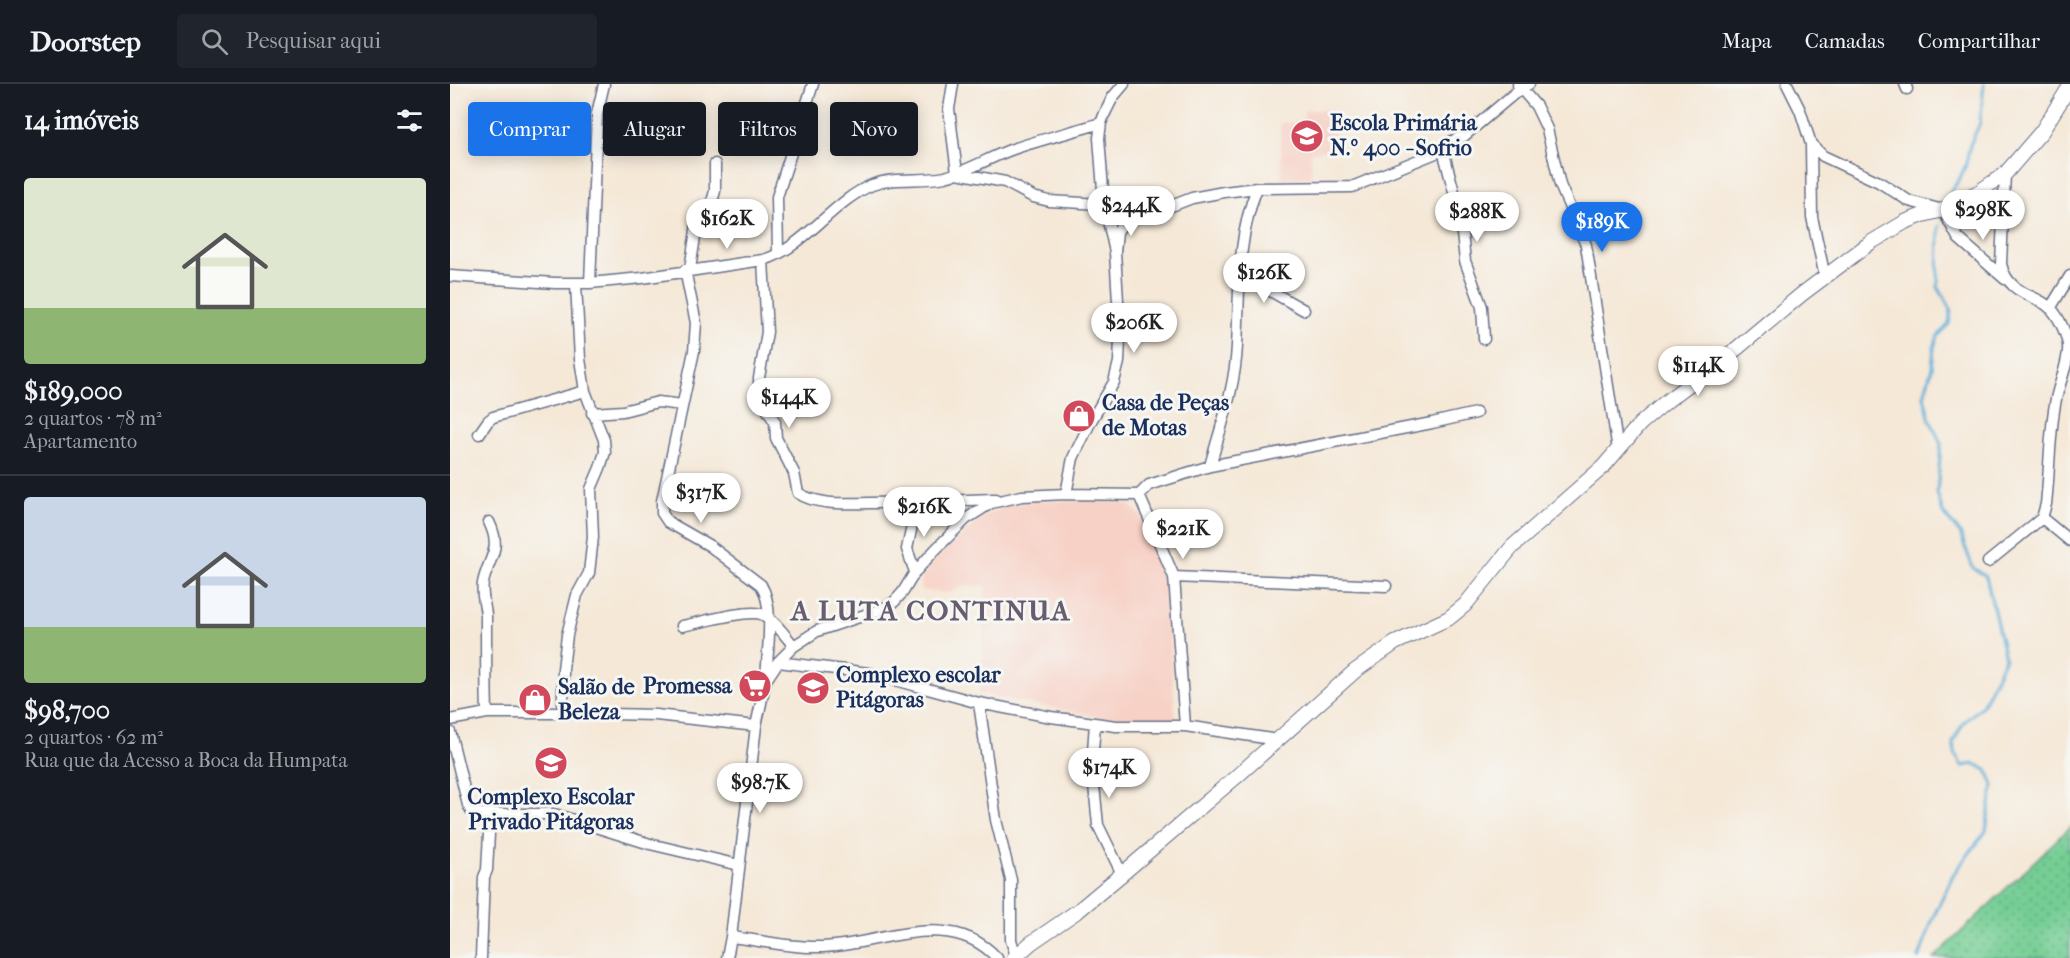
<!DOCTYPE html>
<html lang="pt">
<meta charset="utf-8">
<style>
:root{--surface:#171b24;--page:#20242c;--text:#f1f3f6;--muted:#9ea1a6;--line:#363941;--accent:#1a73e8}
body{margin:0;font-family:"IM FELL French Canon",serif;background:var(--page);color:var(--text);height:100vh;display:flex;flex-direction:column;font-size:22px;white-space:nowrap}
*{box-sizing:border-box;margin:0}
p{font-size:20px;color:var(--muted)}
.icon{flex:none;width:33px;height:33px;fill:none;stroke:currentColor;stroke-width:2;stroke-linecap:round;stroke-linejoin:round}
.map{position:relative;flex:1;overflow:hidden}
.drawer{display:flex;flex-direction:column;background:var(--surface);width:450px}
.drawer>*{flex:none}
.guide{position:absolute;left:18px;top:18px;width:570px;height:54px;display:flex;gap:12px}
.price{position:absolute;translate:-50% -51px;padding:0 14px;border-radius:21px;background:#fff;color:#222;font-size:20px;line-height:39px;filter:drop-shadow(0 2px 3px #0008)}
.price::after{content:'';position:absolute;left:50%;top:36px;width:18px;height:14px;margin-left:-9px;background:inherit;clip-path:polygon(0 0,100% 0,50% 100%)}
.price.active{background:var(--accent);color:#fff}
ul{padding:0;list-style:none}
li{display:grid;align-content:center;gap:12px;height:318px;padding:0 24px}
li+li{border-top:2px solid var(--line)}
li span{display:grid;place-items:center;height:186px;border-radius:6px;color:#555}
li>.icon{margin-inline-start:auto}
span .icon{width:108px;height:108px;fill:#fffc;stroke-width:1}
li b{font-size:26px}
h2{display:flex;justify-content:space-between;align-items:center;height:72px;padding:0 24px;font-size:26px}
.pill{padding:0 21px;border-radius:6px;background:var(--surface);box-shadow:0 3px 15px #0003;font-size:21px;line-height:54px}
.pill.active{background:var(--accent);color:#fff}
header{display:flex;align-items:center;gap:36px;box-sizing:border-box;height:84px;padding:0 30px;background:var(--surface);border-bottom:2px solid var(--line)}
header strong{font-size:28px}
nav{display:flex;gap:33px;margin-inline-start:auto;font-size:21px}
.search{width:420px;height:54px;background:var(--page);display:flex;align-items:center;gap:15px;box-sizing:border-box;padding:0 21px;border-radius:6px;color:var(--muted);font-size:22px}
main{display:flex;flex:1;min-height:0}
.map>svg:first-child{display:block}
</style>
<header>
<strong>Doorstep</strong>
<div class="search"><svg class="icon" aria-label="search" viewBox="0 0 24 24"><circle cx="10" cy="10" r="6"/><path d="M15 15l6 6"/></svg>Pesquisar aqui</div>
<nav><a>Mapa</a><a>Camadas</a><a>Compartilhar</a></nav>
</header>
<main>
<section class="drawer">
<h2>14 imóveis<svg class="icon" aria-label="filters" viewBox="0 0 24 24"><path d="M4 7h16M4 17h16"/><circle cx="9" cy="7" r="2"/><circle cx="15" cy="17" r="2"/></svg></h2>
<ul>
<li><span style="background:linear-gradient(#dfe7d0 70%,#8fb573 0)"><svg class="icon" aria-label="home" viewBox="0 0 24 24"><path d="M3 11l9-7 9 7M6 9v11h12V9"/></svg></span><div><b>$189,000</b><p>2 quartos · 78 m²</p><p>Apartamento</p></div></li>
<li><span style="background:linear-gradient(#c9d6e8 70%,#8fb573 0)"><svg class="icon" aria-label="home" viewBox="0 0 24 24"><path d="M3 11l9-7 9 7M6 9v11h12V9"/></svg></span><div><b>$98,700</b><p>2 quartos · 62 m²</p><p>Rua que da Acesso a Boca da Humpata</p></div></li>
</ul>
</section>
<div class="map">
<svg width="1620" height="874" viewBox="0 0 1620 874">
<defs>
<pattern id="grass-dots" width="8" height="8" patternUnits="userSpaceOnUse" patternTransform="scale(1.5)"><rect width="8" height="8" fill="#75ce94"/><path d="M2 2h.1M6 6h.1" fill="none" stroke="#5fa87c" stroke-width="1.8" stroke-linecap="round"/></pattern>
</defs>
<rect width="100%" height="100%" fill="#f6f6f2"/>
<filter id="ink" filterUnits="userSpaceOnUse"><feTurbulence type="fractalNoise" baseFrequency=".0167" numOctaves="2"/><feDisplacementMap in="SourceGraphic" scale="12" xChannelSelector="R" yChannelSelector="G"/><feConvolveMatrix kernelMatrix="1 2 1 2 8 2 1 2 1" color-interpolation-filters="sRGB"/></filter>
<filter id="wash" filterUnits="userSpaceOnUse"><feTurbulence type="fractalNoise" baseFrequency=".008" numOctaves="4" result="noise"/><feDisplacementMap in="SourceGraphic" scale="24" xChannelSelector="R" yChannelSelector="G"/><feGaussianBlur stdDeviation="1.35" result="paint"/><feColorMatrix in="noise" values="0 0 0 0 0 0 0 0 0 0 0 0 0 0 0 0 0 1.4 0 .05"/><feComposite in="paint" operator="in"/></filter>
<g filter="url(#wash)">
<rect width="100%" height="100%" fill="#f5e8d7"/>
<path fill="#f7d1c6" d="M854,26H878L887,64L861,69L862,94L832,95L830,39L854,38Z
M589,417H656L677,420L690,430L703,455L715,495L726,638L664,636L529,610L536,501L515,502L498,509L471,506V494L488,473L533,433L557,421Z"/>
<path fill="url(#grass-dots)" stroke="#487e79" stroke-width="1.5" d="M1620,743V874H1484Z"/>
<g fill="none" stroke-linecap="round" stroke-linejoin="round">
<path stroke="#5eadd8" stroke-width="3" d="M1496,114L1509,96L1515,83L1520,61L1530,39L1534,0
M1469,874L1483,834L1503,791L1536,747L1543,701L1537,686L1525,680L1512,682L1506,672L1503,658L1514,638L1532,622L1555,574L1536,492L1523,484L1510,449L1493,429L1487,409L1491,360L1480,336L1474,312L1482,284L1484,263L1488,252L1499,240L1501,225L1488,203L1489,142"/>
</g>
</g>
<g filter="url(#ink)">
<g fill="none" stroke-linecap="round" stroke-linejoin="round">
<defs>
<path id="minor" d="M503,0L499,25L507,89
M1337,0L1350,26L1361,60L1362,133L1375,193
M1455,0L1457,5
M1068,1L1086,22L1097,45L1110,101L1136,161L1168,366
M1361,60L1373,72L1429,98L1459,117L1493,126L1508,154L1555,195
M993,66L1010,131L1015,177L1032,223L1034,255
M507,89L555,98L583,113L599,117L667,121L674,125L678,132
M1555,90L1551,180C1559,215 1593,209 1606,231C1611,238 1617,252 1618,261C1620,276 1609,299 1606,315C1599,349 1600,385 1596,420L1592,434
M665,168L667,148L678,132L711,126L742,114L774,108L807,104L902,103L993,66L998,59L1014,52L1071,4L1079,0
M328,169L327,113L363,0
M313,176L317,248L309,294V305L315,322L325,338L326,354L344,389L348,409C368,422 397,419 420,419C462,419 504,416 546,415
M240,185L247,140L262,118L265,107V80
M235,186L246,239L244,267L212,417V429L218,438L260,462L311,501C325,524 317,569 316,596
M789,189L854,226
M0,192L105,199H140L192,194L313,176C353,165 384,116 422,101C446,92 471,98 495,93C519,87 540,73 563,65C592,55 622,48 651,39
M140,199L147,30L154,0
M1601,223L1620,192
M142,329L173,327L208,318L232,321
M29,350L38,337L43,333L135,307
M760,382C771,342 785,304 787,262C790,208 786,157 807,104
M616,410L623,374L641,337L664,298L669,278L671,233L668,217L665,168L654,119L649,54L651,39L655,29L663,13L674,0
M689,411L699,401L760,382L982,339L1026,329
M1592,434L1620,457
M1538,478L1592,434
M465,488L457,465L463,437L476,419
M724,493L936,502
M232,542C248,539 297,525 311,530C324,535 335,552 344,562
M328,578L419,589L529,619L601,633L666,642H735L828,656
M529,619L546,736L561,796V856L566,872
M37,629C36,596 36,564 36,531C35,520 31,511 33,499C38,474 53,466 39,438
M113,629V585L117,551L127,511L139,489L143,453L141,405L150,384L155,368L154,356L135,307L130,275L126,200
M0,636L37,629H113L206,631L306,642
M645,639L642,681L648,741L672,790
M0,648L18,721L21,727L26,730H104L200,760L289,781
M281,853C308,856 336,863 363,863C423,865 498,820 547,874
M31,874L34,793L37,786L40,731
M277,874L281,853L306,642L316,596L328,578L344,562L367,547L433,525L444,518L453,508L465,488L485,466L516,435L541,419L572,412L616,410L689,411L724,493L735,642"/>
<path id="tertiary" d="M564,874L581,859L629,826L672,790L786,693L905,587L945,559L999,534L1015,521L1062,463L1153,383L1190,340L1218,316L1285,266L1352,210L1420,159L1455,138L1473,131L1493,126L1530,107L1555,90L1592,47L1620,2"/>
</defs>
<use href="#minor" stroke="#677088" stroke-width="13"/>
<use href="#tertiary" stroke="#677088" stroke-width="16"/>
<use href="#minor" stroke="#fff" stroke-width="10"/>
<use href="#tertiary" stroke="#fff" stroke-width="14"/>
</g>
</g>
<defs>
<symbol id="school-disc" viewBox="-11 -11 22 22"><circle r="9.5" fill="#d1495b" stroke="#f6f6f2"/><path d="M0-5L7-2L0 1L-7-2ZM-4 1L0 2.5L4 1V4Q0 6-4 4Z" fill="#fff"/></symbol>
<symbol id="shop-disc" viewBox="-11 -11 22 22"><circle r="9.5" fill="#d1495b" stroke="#f6f6f2"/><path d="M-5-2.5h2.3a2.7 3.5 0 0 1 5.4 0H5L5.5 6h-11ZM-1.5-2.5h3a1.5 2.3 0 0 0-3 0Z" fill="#fff"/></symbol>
<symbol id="supermarket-disc" viewBox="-11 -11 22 22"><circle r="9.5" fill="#d1495b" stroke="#f6f6f2"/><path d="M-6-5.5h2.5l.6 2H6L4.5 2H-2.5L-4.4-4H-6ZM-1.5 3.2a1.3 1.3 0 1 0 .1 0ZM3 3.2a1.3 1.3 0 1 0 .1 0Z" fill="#fff"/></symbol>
</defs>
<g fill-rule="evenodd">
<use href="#school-disc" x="838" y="33" width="38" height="38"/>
<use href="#shop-disc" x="610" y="313" width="38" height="38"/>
<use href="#supermarket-disc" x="286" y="583" width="38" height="38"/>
<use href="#school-disc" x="344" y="585" width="38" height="38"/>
<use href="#shop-disc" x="66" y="597" width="38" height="38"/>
<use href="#school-disc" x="82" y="660" width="38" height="38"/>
</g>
<g text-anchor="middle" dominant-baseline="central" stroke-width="6" stroke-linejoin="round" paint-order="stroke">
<g font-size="22" font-weight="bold" fill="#1b2f5e" stroke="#f6f6f2" text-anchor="start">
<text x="880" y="39">Escola Primária<tspan x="880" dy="25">N.º 400 - Sofrio</tspan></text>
<text x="652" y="319">Casa de Peças<tspan x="652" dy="25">de Motas</tspan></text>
<text x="386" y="591">Complexo escolar<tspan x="386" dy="25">Pitágoras</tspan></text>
<text x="282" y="602" text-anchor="end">Promessa</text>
<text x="108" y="603">Salão de<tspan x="108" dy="25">Beleza</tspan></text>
<text x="101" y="713" text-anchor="middle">Complexo Escolar<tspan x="101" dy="25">Privado Pitágoras</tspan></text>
</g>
<g font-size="28" font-weight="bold" letter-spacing="1.5" fill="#675c70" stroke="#f6f6f2">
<text x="481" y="526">A LUTA CONTINUA</text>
</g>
</g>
</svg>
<b class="price" style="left:681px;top:153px">$244K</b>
<b class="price" style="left:1533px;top:157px">$298K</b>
<b class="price" style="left:1027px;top:159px">$288K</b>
<b class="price" style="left:277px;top:166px">$162K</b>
<b class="price active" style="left:1152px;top:169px">$189K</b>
<b class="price" style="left:814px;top:220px">$126K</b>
<b class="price" style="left:684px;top:270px">$206K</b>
<b class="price" style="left:1248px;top:313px">$114K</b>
<b class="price" style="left:339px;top:345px">$144K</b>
<b class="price" style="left:251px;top:440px">$317K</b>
<b class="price" style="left:474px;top:454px">$216K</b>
<b class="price" style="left:733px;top:476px">$221K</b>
<b class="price" style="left:659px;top:715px">$174K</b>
<b class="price" style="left:310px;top:730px">$98.7K</b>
<div class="guide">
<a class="pill active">Comprar</a>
<a class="pill">Alugar</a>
<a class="pill">Filtros</a>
<a class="pill">Novo</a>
</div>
</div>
</main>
